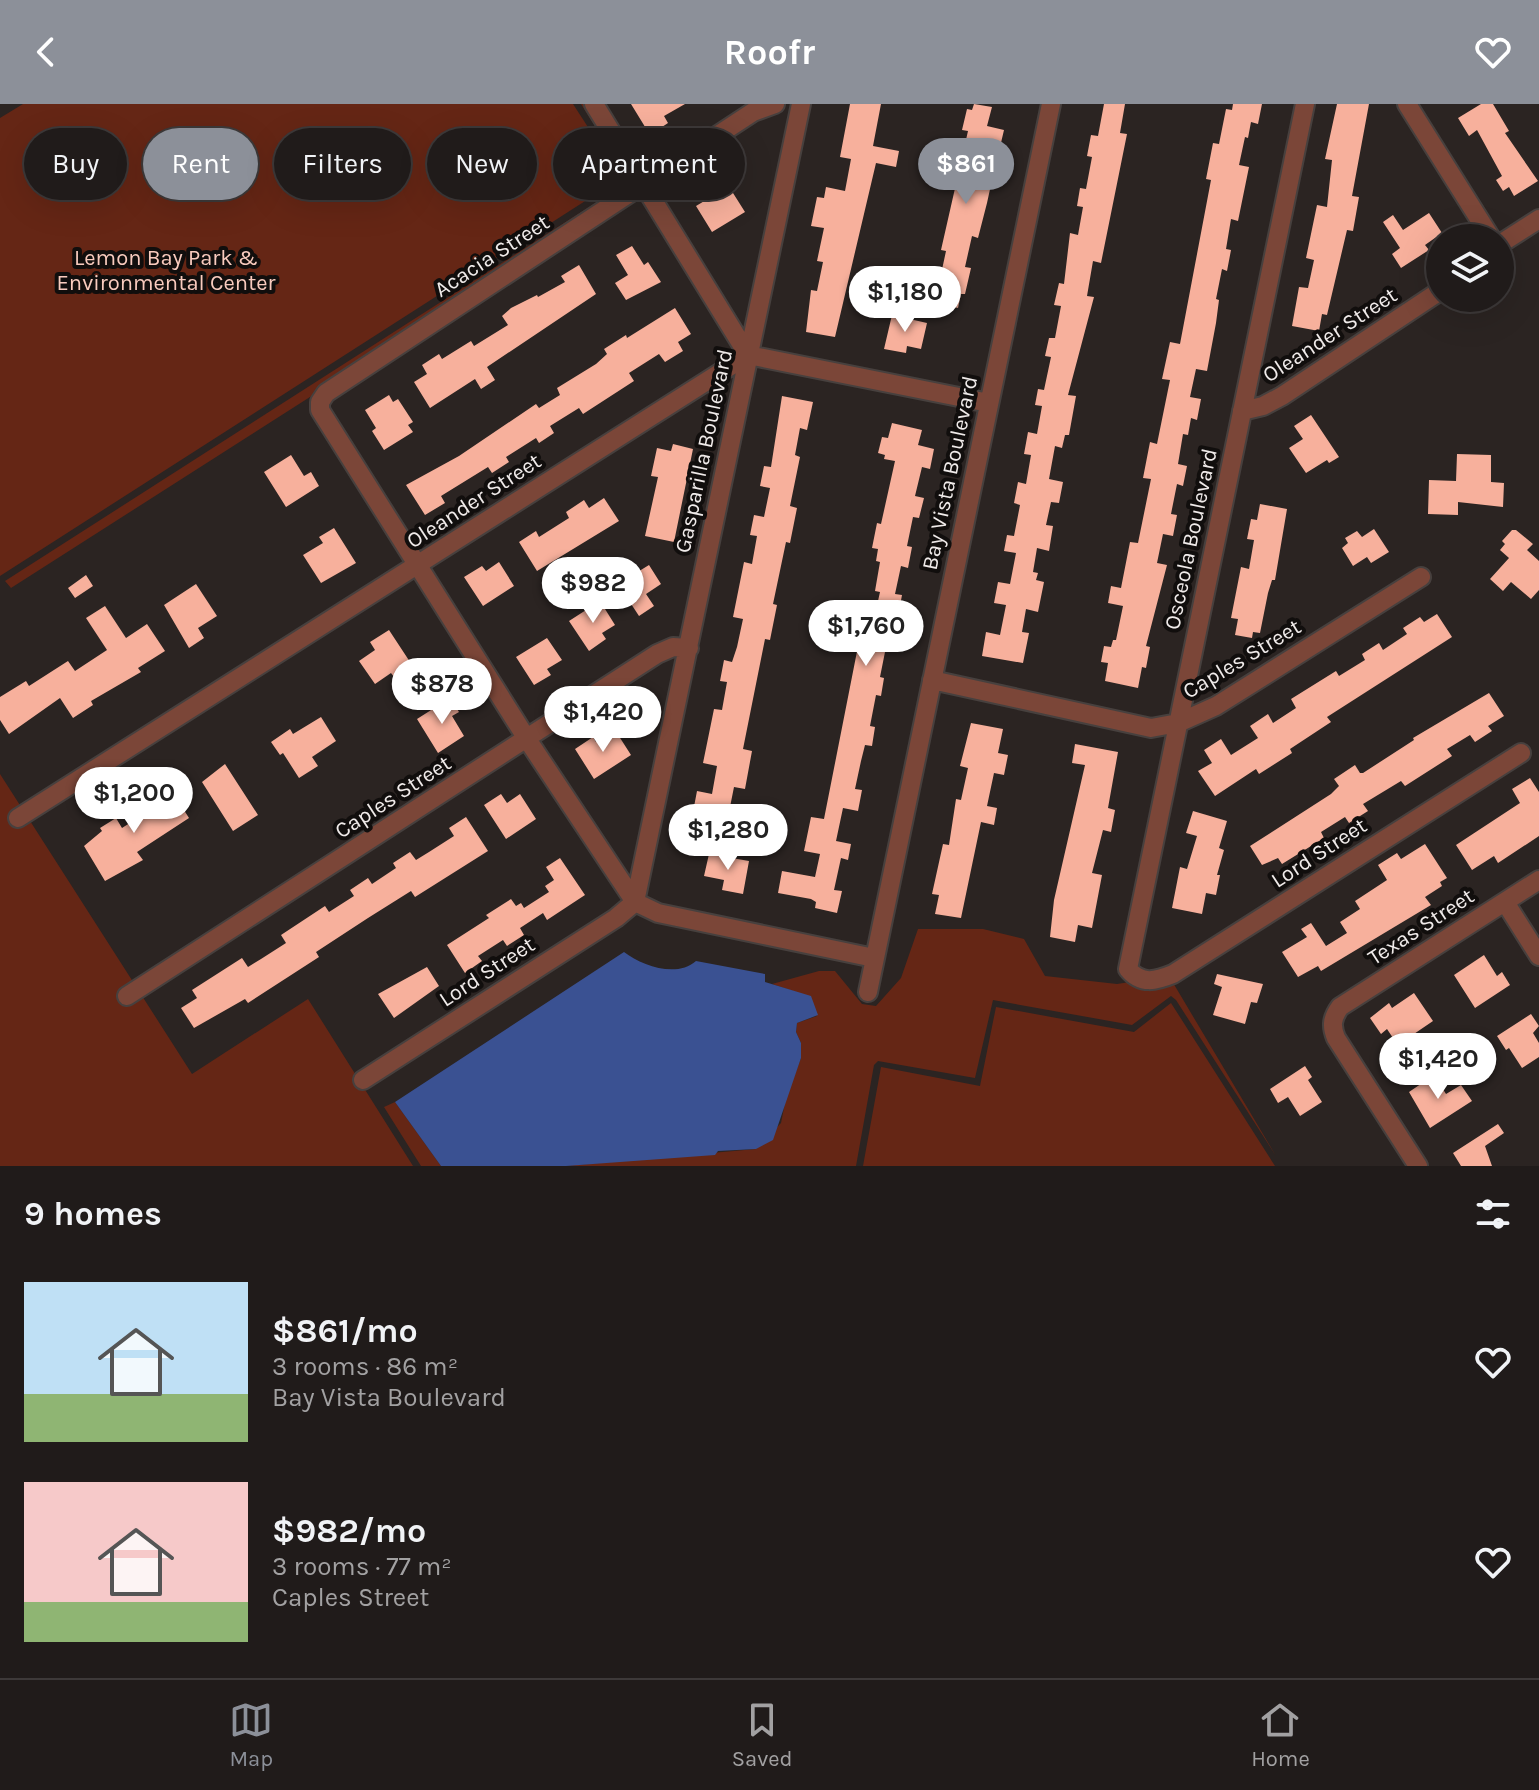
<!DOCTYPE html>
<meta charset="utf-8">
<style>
:root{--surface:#201b1a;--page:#2d2827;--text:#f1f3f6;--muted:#a2a1a2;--line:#3d3939;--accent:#8c9099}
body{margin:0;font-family:Karla,sans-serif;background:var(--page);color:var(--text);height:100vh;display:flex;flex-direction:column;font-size:30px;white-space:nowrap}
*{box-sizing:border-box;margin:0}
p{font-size:26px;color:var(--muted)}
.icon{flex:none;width:44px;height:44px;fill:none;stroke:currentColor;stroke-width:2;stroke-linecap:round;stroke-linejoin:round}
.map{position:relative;height:1062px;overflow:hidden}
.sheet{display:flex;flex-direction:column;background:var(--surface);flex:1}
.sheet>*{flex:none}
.banner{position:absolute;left:24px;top:24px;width:800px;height:72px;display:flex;gap:16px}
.controls{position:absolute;left:1426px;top:120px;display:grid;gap:16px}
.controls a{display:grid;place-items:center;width:88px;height:88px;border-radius:50%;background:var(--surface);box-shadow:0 8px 32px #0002,0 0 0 2px var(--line);font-size:40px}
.price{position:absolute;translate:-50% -68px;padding:0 18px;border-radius:28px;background:#fff;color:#222;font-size:26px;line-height:52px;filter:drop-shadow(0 2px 4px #0008)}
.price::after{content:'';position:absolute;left:50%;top:48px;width:24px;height:18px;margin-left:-12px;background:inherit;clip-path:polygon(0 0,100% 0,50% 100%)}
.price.on{background:var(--accent);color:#fff}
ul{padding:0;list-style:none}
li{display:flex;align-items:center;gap:24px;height:200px;padding:0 24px}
li span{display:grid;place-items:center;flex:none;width:224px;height:160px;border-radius:0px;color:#555}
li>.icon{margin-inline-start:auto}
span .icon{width:96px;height:96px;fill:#fffc;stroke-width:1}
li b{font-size:34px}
h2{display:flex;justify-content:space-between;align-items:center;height:96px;padding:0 24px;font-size:34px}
.chip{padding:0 28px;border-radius:36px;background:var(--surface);box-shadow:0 8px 32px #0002,0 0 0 2px var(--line);font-size:28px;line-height:72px}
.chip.on{background:var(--accent);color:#fff}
header{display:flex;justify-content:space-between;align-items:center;height:104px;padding:0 24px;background:var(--accent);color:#fff;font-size:36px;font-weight:700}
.tab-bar{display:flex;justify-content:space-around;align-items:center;height:112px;border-top:2px solid var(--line);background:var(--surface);font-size:22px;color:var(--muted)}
.tab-bar a{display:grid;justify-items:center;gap:4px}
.tab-bar .on{color:var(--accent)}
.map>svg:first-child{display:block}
</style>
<header><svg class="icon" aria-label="back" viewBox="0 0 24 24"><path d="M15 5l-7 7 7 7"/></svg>Roofr<svg class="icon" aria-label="heart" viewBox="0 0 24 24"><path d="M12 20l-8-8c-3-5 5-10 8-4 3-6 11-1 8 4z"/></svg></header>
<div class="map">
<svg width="1539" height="1062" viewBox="0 0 1539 1062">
<rect width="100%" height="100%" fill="#2b2422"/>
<path fill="#652615" d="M23,0H573L621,74L0,472V14Z
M581,0H599L648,77L11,484L5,477L625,80L626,71Z
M0,670L192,970L308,895L413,1062H0Z
M918,825H983L1024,835L1045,872L1117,880L1169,872L1276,1052L1176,896L1171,892L1132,921L993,896L975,974L878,957L874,961L856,1062H566L756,1045L781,1019L786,994L801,954V939L796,928L797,919L817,912L793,887L772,880L819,867H835L862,900L876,902L901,874Z
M1171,899L1275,1062H863L881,963L980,982L996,903L1134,928Z
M395,998L441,1062H421L384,1003Z"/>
<path fill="#3a5192" d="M624,848C642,862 677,874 696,857L765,870V878L811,892L818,911L797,919L796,928L801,939V954L773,1036L756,1045L718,1047L715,1051L566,1062H441L395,998Z"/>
<path fill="#f7b09c" d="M631,0H685L664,12L668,19L650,31Z
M850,0H881L873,42L899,47L896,63L876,59L835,233L806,228L811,186L817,187L823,158L817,157L824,124L811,122L817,93L824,94L826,83L845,87L851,55L840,53Z
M974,0L992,3L987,22L1004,26L1000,43L993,42L985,75L992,76L987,99L978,134L972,132L965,163L971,164L965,190H961L958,204L927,197L933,174L940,175L946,147L941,146L968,27L962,26L967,5L972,6Z
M1104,0H1125L1120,29L1127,30L1101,159L1093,157L1087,192L1094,193L1068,291L1076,292L1069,331H1065L1062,344L1055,342L1049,375L1063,378L1059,399L1051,398L1046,421L1053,422L1049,447L1037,444L1033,468L1038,469L1036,476L1044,478L1038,508L1026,505L1022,528L1029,529L1023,559L982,552L986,528L1000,531L1006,501L994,499L998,478L1010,480L1016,449L1004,447L1007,431L1014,432L1020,401L1014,399L1018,378L1026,380L1031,351L1024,350L1028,328L1037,330L1042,302L1035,301L1038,285L1044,286L1051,253L1045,252L1049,234H1055L1061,202L1054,201L1059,179L1064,180L1070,129L1078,131L1083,103L1077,102L1080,84L1086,85L1092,53L1087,52L1091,31L1098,32Z
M1233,0H1262L1258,20L1251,18L1248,34L1245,33L1239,61L1249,63L1238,117L1231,115L1226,145L1231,146L1227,167L1222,165L1216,195L1219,196L1216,219L1207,267L1196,265L1190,293L1201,295L1197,316L1191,314L1188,331L1183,330L1178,360L1187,362L1183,382L1177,380L1171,410L1177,411L1173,432L1163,430L1157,459L1167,461L1146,542L1150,543L1146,564L1142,563L1138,584L1105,577L1108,559L1101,558L1104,542L1111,543L1113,536H1116L1123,502L1108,499L1111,482L1121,484L1130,438L1138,439L1151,375L1143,374L1150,338L1157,340L1170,276L1162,275L1170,238L1180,240L1211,76L1206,75L1213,39L1219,40L1226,5L1232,6Z
M1337,0H1369L1352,92L1359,93L1353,127L1347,126L1327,211L1322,210L1319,227L1292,222L1299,183L1308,184L1314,156L1306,154L1317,101L1327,103L1332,56L1325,55Z
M1481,0H1493L1509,27L1505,29L1538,77L1514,92L1509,83L1503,87L1496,76L1502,72L1477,26L1469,32L1458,14Z
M721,70L745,108L712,128L696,102L711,93L703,81Z
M1429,109L1442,129L1425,141L1429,146L1401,164L1392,150L1400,144L1383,118L1393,111L1403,126Z
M632,142L644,161L648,158L661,178L626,196L615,179L628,171L616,151Z
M579,161L596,190L487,263L495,276L481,285L475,275L430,304L414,278L427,270L422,261L439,250L442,255L471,237L474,242L508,221L502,212L511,204L537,191L538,193L565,178L561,172Z
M675,204L691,230L678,238L683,247L665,258L659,250L629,269L634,277L583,310L579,304L550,322L554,329L539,339L536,334L506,353L509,358L492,369L488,363L441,392L445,399L425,411L406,381L459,352L536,300L539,304L560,291L557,284L596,260L607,250L604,245L626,231L627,234Z
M892,211L927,219L921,245L907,242L906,249L884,245Z
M389,291L393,298L398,295L413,318L408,321L413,328L384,346L372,327L376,324L365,306Z
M782,292L813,298L807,326L800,324L795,351L800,353L790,402L797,404L790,439L786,438L773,500L777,501L770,536L765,535L743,645L752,647L745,685L734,683L726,723L720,721L718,729L697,724L700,709L693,708L697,687L712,690L717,662L703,659L714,605L722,606L727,578L720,577L724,556L732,558L737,543L743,515L733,513L744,458L752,460L757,432L750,431L754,411L764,413L770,384L760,382L764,362L771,363Z
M1311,311L1339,353L1329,359L1327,356L1306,369L1289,344L1303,335L1294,322Z
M892,319L922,326L918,341L934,345L930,365L922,363L915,392L924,394L919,414L913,413L907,442L912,443L908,464L901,462L895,490L902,491L896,524L892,544L886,543L880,573L884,574L881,592L876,591L870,622L875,623L872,642L865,641L861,657L855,685L862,686L858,707L843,704L836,737L851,740L848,756L841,754L834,786L842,787L837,809L815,804L816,798L811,795L778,789L782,767L815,773L820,750L804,747L811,713L824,715L862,522L872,524L880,488L875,487L880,458L876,457L878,445L872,444L877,419L881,420L895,357L884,355L885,351L878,349L882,333L888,334Z
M673,340L693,345L674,438L645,432L658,373L651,372L657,344L671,347Z
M1457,350L1491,351V378L1504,379L1503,403L1458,398V411L1428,410L1429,376L1456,377Z
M291,351L304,372L311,368L319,382L286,403L264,368Z
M604,394L619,417L537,467L519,438L536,427L539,433L569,414L566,408L584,396L589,404Z
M1260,400L1287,405L1275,476H1272L1268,489L1260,529L1253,528L1252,534L1235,531L1238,515L1231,514L1241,463L1249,465L1254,436L1247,435L1251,415L1257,416Z
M334,424L356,459L321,479L303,451L323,439L319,433Z
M1374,425L1389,448L1371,459L1367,453L1353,462L1342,444L1348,439L1345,434L1357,427L1362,433Z
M1512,426H1516L1533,440L1527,446L1539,457V486L1531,495L1511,478L1503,487L1490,475L1509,454L1500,446L1505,440L1502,437Z
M499,458L514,482L483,502L464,473L482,462L486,467Z
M649,461L661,480L646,490L654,502L639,512L618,480Z
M86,471L93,482L75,494L68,484Z
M196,480L217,512L198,524L204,534L189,544L164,501Z
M600,497L615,521L602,529L606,535L589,547L569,517Z
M105,502L126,534L147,520L165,547L138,564L141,568L91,597L93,601L73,614L60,594L9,630L0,616V593L26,577L29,582L68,557L75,567L107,546L86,514Z
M1437,510L1452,533L1327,613L1331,618L1290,645L1292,649L1259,670L1256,665L1215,692L1198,667L1212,659L1204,646L1221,635L1231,651L1258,634L1250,622L1268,610L1273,619L1296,604L1291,595L1336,567L1339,572L1365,556L1362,550L1379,539L1383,546L1407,530L1403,524L1420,513L1424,518Z
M389,526L412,561L394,573L391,569L375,580L359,557L375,546L370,538Z
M547,534L562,556L547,565L551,571L534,581L516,553Z
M1489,589L1504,612L1488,622L1492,627L1475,638L1470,631L1447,645L1452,652L1405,682L1401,677L1363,700L1368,707L1349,719L1345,713L1321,728L1324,734L1282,760L1278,754L1262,761L1250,742L1331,690L1339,682L1334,675L1355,661L1360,669H1363L1414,636L1413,634Z
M450,594L459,608L452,612L464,632L438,649L417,615Z
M321,613L336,637L312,653L318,662L299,674L283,649L280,651L271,638L290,625L293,630Z
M971,619L1003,625L998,649L1008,651L1004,671L994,669L987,702L997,704L994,721L981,718L961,814L935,810L939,791L932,790L943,740L949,741L956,695L961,696L968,664L960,662Z
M615,626L631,651L594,675L575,645L593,633L596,638Z
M1075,640L1118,648L1108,704L1115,706L1111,728L1103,726L1092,769L1102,771L1092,824L1078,821L1075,838L1050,833L1054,796L1085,661L1072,659Z
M225,660L258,711L233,727L202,678Z
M1530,674L1539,688V732L1498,759L1494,752L1472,766L1456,741L1520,699L1512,685Z
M168,681L189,714L137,748L143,756L105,777L84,742L102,727L100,724L116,714L122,724L159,700L153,691Z
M501,690L507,699L520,690L536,715L506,735L484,701Z
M1193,707L1227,717L1219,744L1224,746L1217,771H1220L1216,791L1206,789L1202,810L1172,804L1180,763L1187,765L1197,732L1186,729Z
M466,713L488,747L415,793L411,787L368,814L316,848L319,853L248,899L245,895L194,924L181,904L197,894L192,886L242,854L248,863L261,855L286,839L281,831L325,802L329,808L354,792L350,786L368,774L372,780L396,764L393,759L410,748L416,756L429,748L454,732L449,724Z
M1425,740L1447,774L1440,778L1442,782L1425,793L1431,801L1321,867L1318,862L1298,873L1282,848L1307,833L1301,825L1311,819L1326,842L1347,829L1340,818L1360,805L1355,797L1387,776L1378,761L1397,749L1401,755Z
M709,750L749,757L743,790L722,786L724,776L704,772Z
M560,754L585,791L547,816L543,809L520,824L524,831L507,842L503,836L478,852L482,857L465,869L447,841L489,814L486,811L511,795L516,802L521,799L524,804L549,788L545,782L554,776L546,763Z
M1484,851L1497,872L1502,868L1510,881L1475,904L1454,871Z
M427,863L439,882L394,914L378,890Z
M1217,870L1263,880L1257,899L1251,898L1245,920L1213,911L1222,883L1214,880Z
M1414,889L1433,917L1411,932L1420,946L1407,955L1387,925L1381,930L1370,914L1389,899L1392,904Z
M1531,910L1539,922L1533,929L1539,939V953L1522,964L1509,944L1506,946L1497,932Z
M1305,962L1312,973L1308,976L1322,998L1300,1012L1288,993L1278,999L1270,985Z
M1434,971L1446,990L1461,981L1472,997L1430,1024L1409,988Z
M1498,1020L1504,1029L1485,1042L1492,1062H1461L1453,1049Z"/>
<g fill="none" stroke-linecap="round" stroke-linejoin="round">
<defs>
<path id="minor" d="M594,0L748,251
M775,0L753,8L326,289L320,298V306L527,635L635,798L658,809L874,854
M1305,0L1128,865C1141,881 1156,877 1173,870L1521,649
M1407,0L1491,134
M1500,140L1539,115
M1242,307L1263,302L1282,292L1440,187
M932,576L1151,624L1178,619L1216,602L1421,473
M18,714L748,251L989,299
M1505,798L1539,852
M868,888L1051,0
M127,892L657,550L673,543L689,544
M363,976L616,814L635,798L801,0
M1418,1062L1336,934C1331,922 1332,914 1340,903L1539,776"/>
</defs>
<use href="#minor" stroke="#47403e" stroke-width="22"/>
<use href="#minor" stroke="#7b4638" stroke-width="18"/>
</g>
<g text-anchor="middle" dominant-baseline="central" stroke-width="8" stroke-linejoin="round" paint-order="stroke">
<g font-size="22" fill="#f0ebea" stroke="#110e0d">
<text transform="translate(492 152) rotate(-33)">Acacia Street</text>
<text transform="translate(1330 231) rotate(-33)">Oleander Street</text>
<text transform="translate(704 347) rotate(-78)">Gasparilla Boulevard</text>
<text transform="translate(950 369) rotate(-78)">Bay Vista Boulevard</text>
<text transform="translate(474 397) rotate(-33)">Oleander Street</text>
<text transform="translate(1191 435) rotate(-78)">Osceola Boulevard</text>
<text transform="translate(1242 555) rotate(-31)">Caples Street</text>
<text transform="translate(393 693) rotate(-33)">Caples Street</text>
<text transform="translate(1319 749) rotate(-33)">Lord Street</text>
<text transform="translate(1421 823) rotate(-33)">Texas Street</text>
<text transform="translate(487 868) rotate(-33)">Lord Street</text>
</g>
<g font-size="22" fill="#f9cbbe" stroke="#110e0d">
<text x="166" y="154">Lemon Bay Park &amp;<tspan x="166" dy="25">Environmental Center</tspan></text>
</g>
</g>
</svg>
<div class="controls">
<a><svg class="icon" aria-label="layers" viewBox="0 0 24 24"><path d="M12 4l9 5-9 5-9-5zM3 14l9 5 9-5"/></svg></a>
</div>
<b class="price on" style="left:966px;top:102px">$861</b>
<b class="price" style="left:905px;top:230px">$1,180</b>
<b class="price" style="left:593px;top:521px">$982</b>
<b class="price" style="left:866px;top:564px">$1,760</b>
<b class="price" style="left:442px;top:622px">$878</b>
<b class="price" style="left:603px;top:650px">$1,420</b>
<b class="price" style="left:134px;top:731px">$1,200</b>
<b class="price" style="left:728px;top:768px">$1,280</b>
<b class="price" style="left:1438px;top:997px">$1,420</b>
<div class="banner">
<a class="chip">Buy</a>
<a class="chip on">Rent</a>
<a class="chip">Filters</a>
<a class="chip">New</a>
<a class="chip">Apartment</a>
</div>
</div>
<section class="sheet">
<h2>9 homes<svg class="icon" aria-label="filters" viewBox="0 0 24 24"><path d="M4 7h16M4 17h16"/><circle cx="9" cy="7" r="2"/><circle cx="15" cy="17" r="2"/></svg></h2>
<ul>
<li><span style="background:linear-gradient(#bfe0f5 70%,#8fb573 0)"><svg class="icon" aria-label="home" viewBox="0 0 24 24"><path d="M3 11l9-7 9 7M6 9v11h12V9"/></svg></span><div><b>$861/mo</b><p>3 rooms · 86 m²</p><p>Bay Vista Boulevard</p></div><svg class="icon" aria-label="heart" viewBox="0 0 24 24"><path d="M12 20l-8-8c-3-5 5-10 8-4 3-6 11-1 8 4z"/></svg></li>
<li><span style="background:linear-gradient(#f6c9c9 75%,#8fb573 0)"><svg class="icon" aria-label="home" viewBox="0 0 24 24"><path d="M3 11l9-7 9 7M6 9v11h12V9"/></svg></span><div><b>$982/mo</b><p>3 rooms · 77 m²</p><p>Caples Street</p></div><svg class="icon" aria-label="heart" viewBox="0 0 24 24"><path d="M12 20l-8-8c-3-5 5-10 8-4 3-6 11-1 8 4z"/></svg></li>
</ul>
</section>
<nav class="tab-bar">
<a class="on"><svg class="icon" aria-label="map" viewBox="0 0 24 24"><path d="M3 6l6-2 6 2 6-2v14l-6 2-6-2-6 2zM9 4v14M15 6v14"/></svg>Map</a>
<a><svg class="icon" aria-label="saved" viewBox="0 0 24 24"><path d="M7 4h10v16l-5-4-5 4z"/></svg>Saved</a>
<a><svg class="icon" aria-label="home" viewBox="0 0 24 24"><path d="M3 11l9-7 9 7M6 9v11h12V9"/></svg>Home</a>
</nav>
